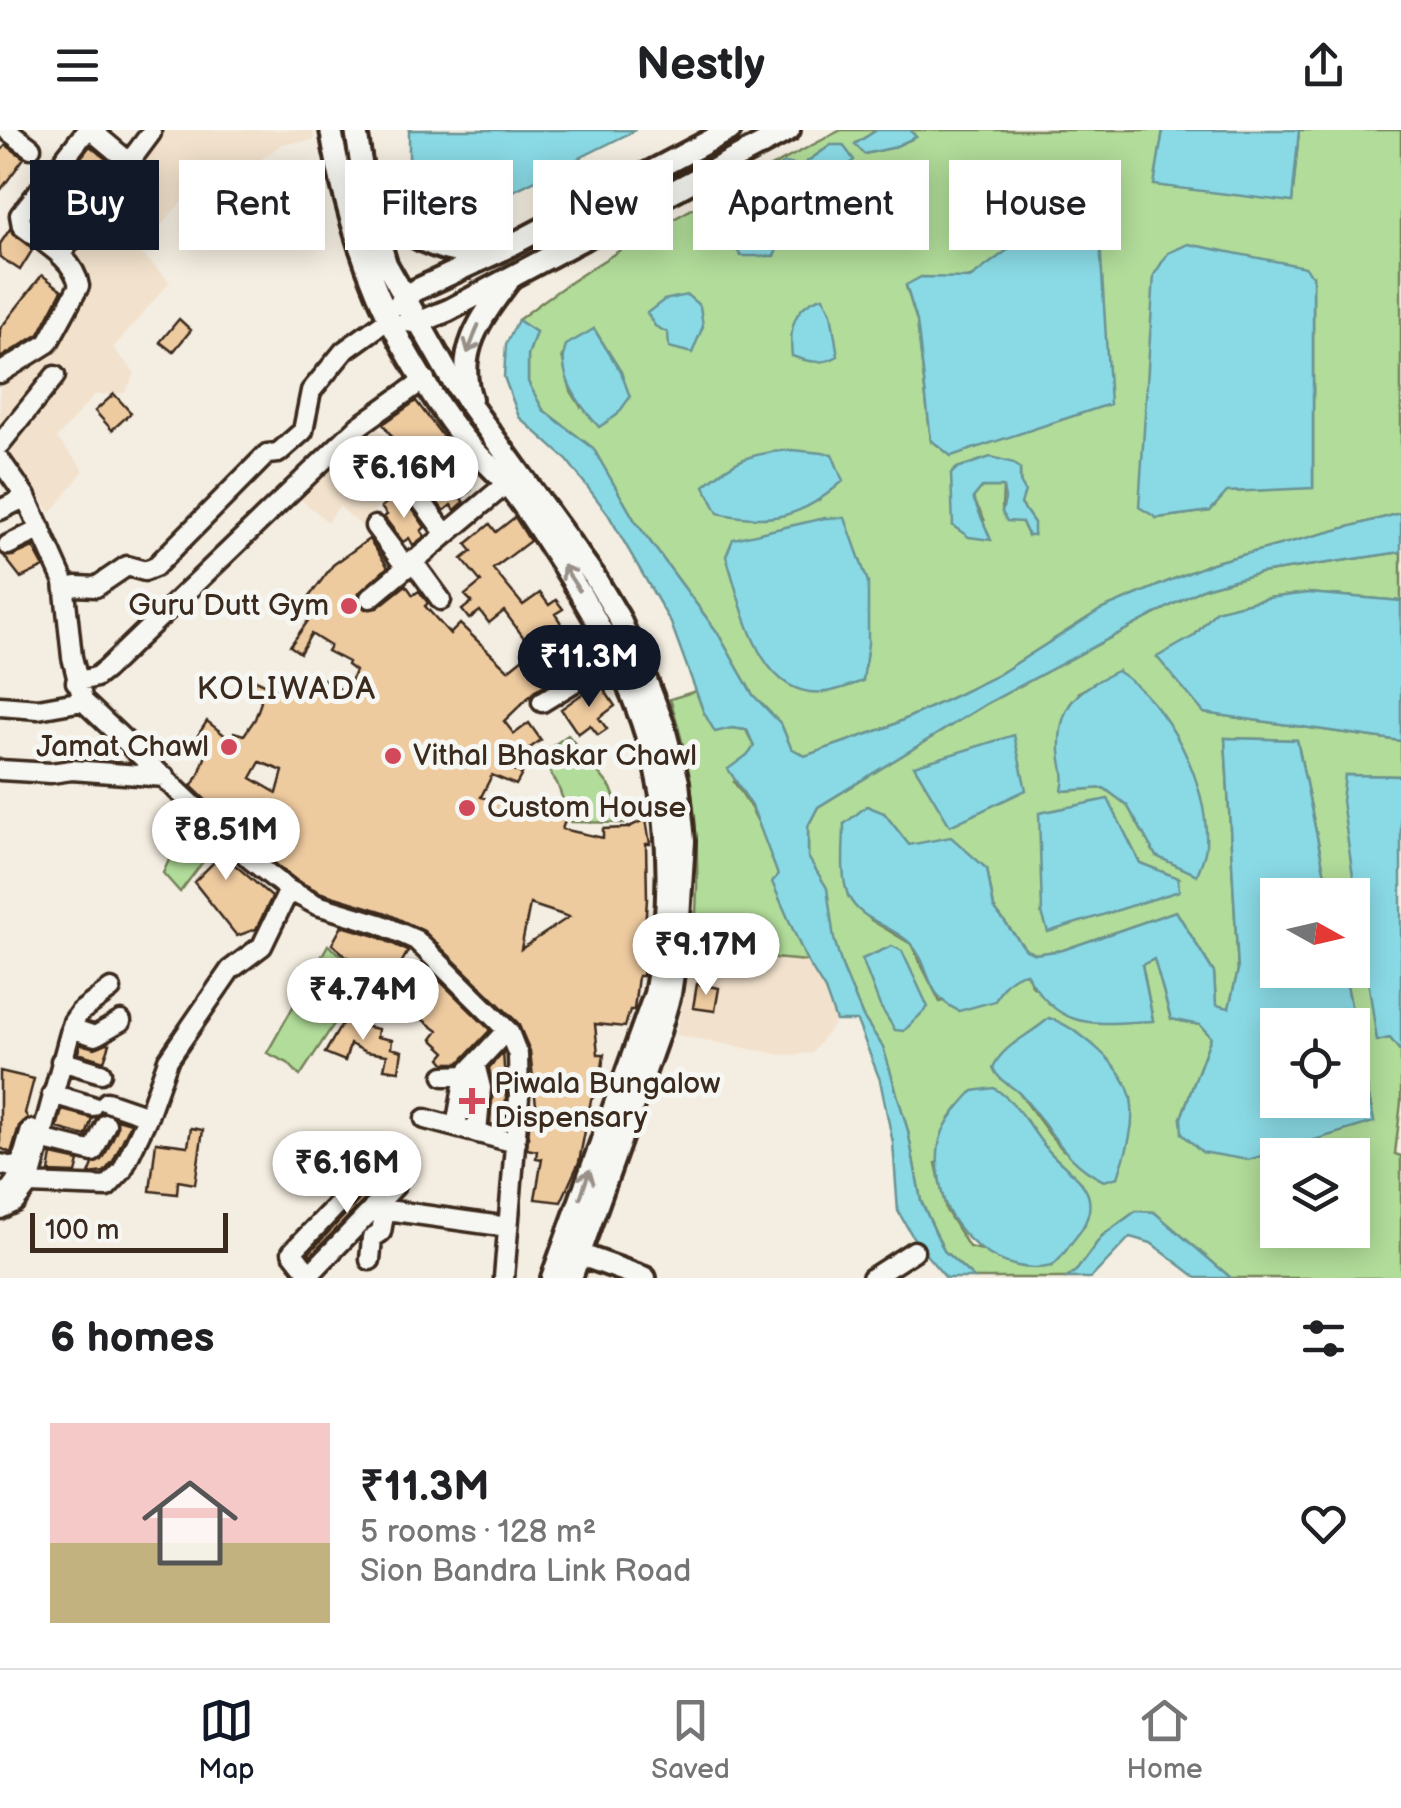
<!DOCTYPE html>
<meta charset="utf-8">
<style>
:root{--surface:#fff;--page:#f6f6f6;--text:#202124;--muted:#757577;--line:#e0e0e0;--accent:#111827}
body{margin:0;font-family:"Balsamiq Sans",sans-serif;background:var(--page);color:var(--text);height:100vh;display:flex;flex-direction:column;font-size:38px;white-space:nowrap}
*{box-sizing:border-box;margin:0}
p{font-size:32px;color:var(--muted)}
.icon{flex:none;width:55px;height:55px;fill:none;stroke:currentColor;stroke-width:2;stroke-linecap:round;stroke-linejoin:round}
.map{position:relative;height:1148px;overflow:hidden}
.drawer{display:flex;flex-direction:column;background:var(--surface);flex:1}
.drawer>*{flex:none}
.top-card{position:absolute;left:30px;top:30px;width:1342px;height:90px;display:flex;gap:20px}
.needle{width:65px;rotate:98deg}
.tools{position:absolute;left:1260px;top:748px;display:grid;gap:20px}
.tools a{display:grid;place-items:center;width:110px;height:110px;border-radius:0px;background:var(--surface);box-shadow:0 5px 25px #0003;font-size:50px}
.scale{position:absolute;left:30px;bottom:25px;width:198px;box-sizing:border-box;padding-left:10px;border:5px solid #3b2a1e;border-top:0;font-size:28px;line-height:35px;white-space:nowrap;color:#3b2a1e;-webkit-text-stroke:8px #f6f6f2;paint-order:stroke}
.price{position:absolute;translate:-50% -85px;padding:0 22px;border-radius:35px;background:#fff;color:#222;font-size:32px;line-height:65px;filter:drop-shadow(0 2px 5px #0008)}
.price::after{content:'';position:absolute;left:50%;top:60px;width:30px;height:22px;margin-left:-15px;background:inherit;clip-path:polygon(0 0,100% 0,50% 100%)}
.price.current{background:var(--accent);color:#fff}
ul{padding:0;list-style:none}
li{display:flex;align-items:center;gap:30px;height:250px;padding:0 50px}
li+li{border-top:2px solid var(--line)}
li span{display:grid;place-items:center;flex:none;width:280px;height:200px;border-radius:0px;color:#555}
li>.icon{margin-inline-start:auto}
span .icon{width:120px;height:120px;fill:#fffc;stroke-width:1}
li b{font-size:42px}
h2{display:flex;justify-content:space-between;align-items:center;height:120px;padding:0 50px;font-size:42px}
.chip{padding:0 35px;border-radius:0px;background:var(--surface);box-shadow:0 5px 25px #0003;font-size:35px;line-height:90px}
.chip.current{background:var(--accent);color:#fff}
header{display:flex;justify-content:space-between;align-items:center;height:130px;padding:0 50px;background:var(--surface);font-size:45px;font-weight:700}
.tab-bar{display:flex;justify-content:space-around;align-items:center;height:140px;border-top:2px solid var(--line);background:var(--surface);font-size:28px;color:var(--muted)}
.tab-bar a{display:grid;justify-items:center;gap:5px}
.tab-bar .current{color:var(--accent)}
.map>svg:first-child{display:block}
</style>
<header><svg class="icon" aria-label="menu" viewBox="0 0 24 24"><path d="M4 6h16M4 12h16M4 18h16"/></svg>Nestly<svg class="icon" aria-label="share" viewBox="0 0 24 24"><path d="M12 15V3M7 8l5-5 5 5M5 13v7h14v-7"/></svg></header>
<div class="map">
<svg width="1401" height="1148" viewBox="0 0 1401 1148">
<rect width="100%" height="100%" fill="#f4ede1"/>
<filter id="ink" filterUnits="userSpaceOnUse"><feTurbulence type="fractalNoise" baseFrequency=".01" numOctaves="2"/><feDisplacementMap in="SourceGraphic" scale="20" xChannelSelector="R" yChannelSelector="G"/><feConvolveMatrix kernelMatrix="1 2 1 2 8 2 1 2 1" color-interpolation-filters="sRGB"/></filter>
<g filter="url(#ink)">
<path fill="#f2e2cd" d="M150,0H313L314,10L282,14L195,77L184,69L139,121L170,152L113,218L135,243L125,263L94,265L57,308L84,340L51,383L0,312V241L56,204L90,155L68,136L156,7Z
M372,289L399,325L385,335L398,355L388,366L380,359L371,368L378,376L364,398L339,376L328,392L293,363L342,317L347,320L366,305L360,297Z
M693,821L807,831L825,860L836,891L812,923L783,925L676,905Z"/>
<path fill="#b1dc99" stroke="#76835c" stroke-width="2.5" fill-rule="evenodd" d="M841,0H877L856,13L864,24L891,18L916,7L910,0H1163L1155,55L1292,71L1299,0H1401V383L1212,433L1100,480L998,545L955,566L888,597L805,626L791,618L781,594L753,565L717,502L635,391L593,318L543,280L528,252V225L536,202L518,190C617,113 730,59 841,0ZM831,15L843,42L800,70L725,65L754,51L801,36ZM1037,87L931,310L917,191L906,156C927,144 944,152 967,148C988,144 1025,105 1037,87ZM1313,147V357L1226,362L1210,381L1157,388ZM594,199L621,242L581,277L571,261L562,226ZM991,327L1020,339L1021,374L1034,393L1028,405L1022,392L1002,382L1003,357H982L973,368L985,391L951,344L957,338Z
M1401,422V471L1308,463L1268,468L1216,481L1194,506L1204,583L1401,611V646L1345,645L1378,910L1390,908L1401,922V972L1395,1024L1401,1026V1148H1231L1154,1082L1136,1081L1102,1106L1077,1140L1067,1148H974L944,1121L921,1071L908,1001L883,917L863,887L843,839L808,727V696L818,677L986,574L1204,458L1260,443ZM1118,541L1156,726L1127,675L1104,658L1063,661L1079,562ZM1225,608L1297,610L1329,765H1352V840H1344L1374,992L1181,988L1211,907L1200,895L1171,889L1155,829L1142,834L1153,890L1033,857L1026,843L1017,844L1004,854L940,872L911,814L871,790L848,766L844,694L884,683L909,715L987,739L994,778L1026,820L1035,824L1063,820L1176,781L1214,843L1216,875L1229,879L1238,840ZM1108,670L1140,733L1178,748L1042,783ZM1049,889L1131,966V997L1118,1047L1063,1020L1050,1005L1018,961L1011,916ZM1026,990L1044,1017L1082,1053L1085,1095L1052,1136L969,1117L946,1080L936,1033ZM1278,1025H1352V1100H1278Z
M696,561L704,583L732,598L746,600L754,616L734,652C755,680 768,711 778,745L773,753L807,831L693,821C702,730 698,656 670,569Z
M568,605L611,658L624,693L571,692L557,653L539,626Z
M176,715L205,729L180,762L163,743Z
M328,815L360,840L342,870L347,874L300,946L288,933L267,923Z"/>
<path fill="#8adae5" stroke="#6a9495" stroke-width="2.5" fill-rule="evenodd" d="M409,0H636L469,83L425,89L409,57Z
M877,0H910L916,7L892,18L864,24L855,14Z
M1163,0H1299L1292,72L1154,55Z
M831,15H843L854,30L843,42L800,70L774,126H741L720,96L725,65L785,33L801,36Z
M1062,71L1098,78L1110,274L951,326L931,310L917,191L906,155L921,147L970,148L1021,110L1037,87Z
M1188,114L1305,137L1313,147V358L1227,362L1210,381L1157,388L1139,377L1154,145L1168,123Z
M687,165L700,176L703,196L692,223L669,217L668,203L655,196L647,183L664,170Z
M823,167L831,183L838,226C823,235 808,232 792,226C789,199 793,175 823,167Z
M518,190L536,202L528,225V252L543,280L593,318L635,391L717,502L753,565L781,594L791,618L805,626L888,597L955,566L998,545L1100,480L1212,433L1401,383V422L1260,443L1204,458L986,574L818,677L808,696V727L827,758L834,809L843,839L863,887L883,917L908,1001L921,1071L944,1121L974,1148H946L917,1114L898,1081L893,1013L880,950L857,891H836L825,860L807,831L772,752L778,745L752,676L728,639L747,625L754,616L747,600L732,598L715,602L704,583L671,493L608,384L567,330L519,287L504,247L506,214Z
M594,199L621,242L630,267L617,285L599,297C580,276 556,245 566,215Z
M792,320L832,324L843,351C803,387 770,395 718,383L704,356C735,329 751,323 792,320Z
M991,327L1014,333L1020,339V352L1025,361L1021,374L1034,393V405H1028L1022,392L1007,391L1002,382L1005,369L1003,357H982L973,368L991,410L969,407L953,396L951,344L957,338Z
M825,388H845L868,452V513L863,551C851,555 837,561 825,562C757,570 742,474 726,426L733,409Z
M1308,463L1401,471V611L1204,583L1157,527L1194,506L1216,481L1268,468Z
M1117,541C1169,573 1209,654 1206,715C1206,725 1200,736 1197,745L1156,726L1127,675L1104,658L1062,661C1066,643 1061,638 1060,621C1058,573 1078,560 1117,541Z
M1014,605L1026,660L950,696L914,636Z
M1225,608L1297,610L1329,765H1278V840H1344L1374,992L1248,1030L1202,1022L1182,1004L1181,988L1211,907L1200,895L1171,889L1154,829L1142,835L1153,891C1093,894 1059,902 1026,843C1009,846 1002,857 995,871L959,881C922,864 933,837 910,813C892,795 859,791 848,765C840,745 844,715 844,694L867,676L884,683L909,715L951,707L987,739L994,778L1026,820L1035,824L1063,820L1176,781L1214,843L1216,875L1229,878L1238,840ZM1278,895H1352V970H1278Z
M1345,645L1401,646V922L1390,908L1377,911L1342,671Z
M1108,669L1140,733L1178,748L1179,761L1048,802L1042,783L1039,683Z
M892,816L902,821L928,877L904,901L895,900L880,876L862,829Z
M1049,888C1078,898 1125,936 1131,969C1136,995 1126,1023 1118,1047L1104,1051C1062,1031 1051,997 1021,965C1011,954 1000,953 993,938C1002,915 1031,905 1049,888Z
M994,958C1019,974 1029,998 1048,1020C1060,1035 1082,1047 1088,1065C1093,1080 1085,1096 1076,1107C1069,1115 1061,1130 1052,1136C1003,1148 951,1105 942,1063C932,1013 939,997 973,961Z
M1136,1081L1154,1082L1231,1148H1197L1151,1113L1130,1107L1091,1148H1067L1077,1140L1102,1106Z"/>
<path fill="#eeca9f" stroke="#3b2a1e" stroke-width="2.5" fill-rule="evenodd" d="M6,15L24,28L0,61V22Z
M90,16L112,34L58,107L33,88Z
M10,99L33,119L20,140L0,127V114Z
M42,145L62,160L39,204L0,228V199Z
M179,189L191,200L173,222L160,212Z
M114,264L131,283L112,300L95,281Z
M416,271L450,316L444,321L471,360L461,368L464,372L455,380L451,375L444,381L423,354L430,349L415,331L411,334L383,294Z
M394,367L400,375L406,370L425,397L421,401L425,406L413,415L409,408L403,412L384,387L387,385L381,377Z
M515,387L530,411L493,439L523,475L540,463L549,475L556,470L563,479L555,484L561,493L547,503L568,529L562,534L567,540L535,561L504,591L514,604L529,593L541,610L516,628L521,634L515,641L522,644L516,655L492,645L481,667L513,675L512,679L530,684L532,679L566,688L562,699L603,708V699L627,698L646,689L650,714H646L647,769L645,798L642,799L646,832H643V846H638L634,880H630L625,897L595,894L598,924H604L599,960L591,970L579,1032L561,1072L535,1069L542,1029L536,1028L537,1021L527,1019L531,976L537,984L530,921L518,893L424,801L384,782L322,763L296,750L259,721L191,656L198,647L206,625L191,616L207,591L232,611L234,602L244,605L255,589L261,572L260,566L251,562L256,550L279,561L281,557L296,565L310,548L320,554L324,549L346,563L355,541L347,535L348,532L327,521L330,516L311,504L300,523L290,516L310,488L299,480L318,455L333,435L369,409L388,437L359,463L358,471L365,479L377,478L406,455L413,465L419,461L428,473L425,476L450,504L460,494L508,540L533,520L504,481L489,493L480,481L469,489L462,480L472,472L465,465L481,452L462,429L472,421L466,414L490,394L496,402ZM260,632L283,641L277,663L251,648ZM530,774L569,787L521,819Z
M33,417L44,437L21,448L4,426H13Z
M599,552L615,576L599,588L607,599L598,605L590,595L578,604L561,579Z
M186,686L214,712L213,716L272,767L256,799L237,806L194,752L214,732L176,713Z
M342,796L376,806L408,821L388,856L384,854L381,860L367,851L355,877L346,871L365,842L332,814Z
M440,851L490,900L459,933H445L441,928L446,922L432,909L438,901L415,884Z
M697,854L719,858L715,881L693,878Z
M347,885L360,891L358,895L378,899L377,907L392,910L391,918L402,921L399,941L384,939L387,925L366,922L350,914L345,931L325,923Z
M107,913L110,914L104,931L78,923L80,914L95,918Z
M503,922L506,967L504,997L490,993L493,958L489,938Z
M0,941L34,949L25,983L28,988L19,996L11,1023L0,1018Z
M62,980L92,988L86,1006L57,998Z
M117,989L131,993L113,1031L104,1042L89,1044L93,1034L104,1027L117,999Z
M191,998L203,1000L195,1054L178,1051L177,1064L150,1061L156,1012L188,1016Z
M52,1025L79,1031L76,1043L49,1042Z
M377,1051L380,1054L311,1125L309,1123Z"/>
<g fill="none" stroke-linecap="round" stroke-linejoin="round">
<defs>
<path id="minor" d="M7,0L31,18
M60,125L151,3
M0,243L48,213L79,156C75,129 43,112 22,96L20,85L87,0L92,1L129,32
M0,314L55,246
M0,330L26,367L64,452L72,527L83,571L251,730L289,760L317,775L380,794L416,810L509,902L518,925L519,967L504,1148
M417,365L445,403
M0,380L26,367
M375,396L405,436
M8,415L41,399
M412,430L441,470
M67,459L76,456L96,457L127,436L145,441L155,437L267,324L278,323L303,301L311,261L344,221L390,188
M370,468L506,354
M76,552L96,547L106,539L359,296L425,249
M542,572L615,527
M0,576L38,579L83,571
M0,640L51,643L72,640L165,647
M71,898L95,906L121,891
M61,931L101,943
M475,934L481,958L477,1003
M444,946L465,945L507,900
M52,964L92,976
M107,972L148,986
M425,989L516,1013
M456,997L465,945
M41,1009L93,1022L106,994
M377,1033L395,1052V1056L312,1142L307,1141L292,1122Z
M0,1034L20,1039
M16,1051L29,1054L73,892L80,882L111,859
M0,1064L8,1062L16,1051L31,1000
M373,1078L508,1097
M0,1079L15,1072L29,1054L107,1057L122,1041L148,986L168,930L230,840L262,816L289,760
M370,1130L372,1108L381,1102L385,1080
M872,1148L914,1121"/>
<path id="major" d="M331,0C344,75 365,147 402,214C420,246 441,281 464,309C477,325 493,338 506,353C527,378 544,407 562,434C654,575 689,697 655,864L552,1148
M356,0L366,65L386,134L450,247L594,446L619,488L644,545L663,594L678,652L684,711L679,787
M367,67C402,103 436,127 490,123
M399,174L405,165L498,122L730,0
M407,191L418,193L449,180L789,0
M471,269C455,222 481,188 508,152
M567,1120L645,1148
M571,1148L659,902L670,864L677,816"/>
</defs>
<use href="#minor" stroke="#3b2a1e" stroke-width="25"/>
<use href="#major" stroke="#3b2a1e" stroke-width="28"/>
<use href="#minor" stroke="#f6f6f2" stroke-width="18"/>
<use href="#major" stroke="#f6f6f2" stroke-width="20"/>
</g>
<defs><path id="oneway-shaft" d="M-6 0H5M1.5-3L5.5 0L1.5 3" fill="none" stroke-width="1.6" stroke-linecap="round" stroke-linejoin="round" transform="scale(2.5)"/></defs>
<g stroke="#989088">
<use href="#oneway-shaft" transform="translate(473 209) rotate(111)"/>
<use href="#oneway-shaft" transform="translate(571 448) rotate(-123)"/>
<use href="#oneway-shaft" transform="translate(585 1054) rotate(-71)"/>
</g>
</g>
<g fill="#d1495b" stroke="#f6f6f2" stroke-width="4">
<circle cx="349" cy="476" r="10"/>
<circle cx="229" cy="617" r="10"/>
<circle cx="393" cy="626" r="10"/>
<circle cx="467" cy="678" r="10"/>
<path d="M467 956h10v10h10v10h-10v10h-10v-10h-10v-10h10z"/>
</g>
<g text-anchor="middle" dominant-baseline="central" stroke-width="10" stroke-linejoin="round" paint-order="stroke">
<g font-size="30" fill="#3b2a1e" stroke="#f6f6f2" text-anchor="start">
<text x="329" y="476" text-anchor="end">Guru Dutt Gym</text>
<text x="209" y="617" text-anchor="end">Jamat Chawl</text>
<text x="413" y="626">Vithal Bhaskar Chawl</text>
<text x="487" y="678">Custom House</text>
<text x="494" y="954">Piwala Bungalow<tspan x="494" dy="34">Dispensary</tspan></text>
</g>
<g font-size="32" letter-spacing="2.5" fill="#3b2a1e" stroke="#f6f6f2">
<text x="287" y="559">KOLIWADA</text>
</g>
</g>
</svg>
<div class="tools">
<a><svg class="needle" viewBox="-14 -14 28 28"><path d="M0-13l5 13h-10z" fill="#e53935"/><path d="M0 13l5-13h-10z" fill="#757577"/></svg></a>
<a><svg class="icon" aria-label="locate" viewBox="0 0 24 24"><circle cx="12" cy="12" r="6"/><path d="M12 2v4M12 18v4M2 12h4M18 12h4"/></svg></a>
<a><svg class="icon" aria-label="layers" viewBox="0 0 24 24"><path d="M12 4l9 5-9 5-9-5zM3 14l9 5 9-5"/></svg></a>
</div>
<div class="scale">100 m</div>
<b class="price" style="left:404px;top:391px">₹6.16M</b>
<b class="price current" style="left:589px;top:580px">₹11.3M</b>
<b class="price" style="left:226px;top:753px">₹8.51M</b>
<b class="price" style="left:706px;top:868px">₹9.17M</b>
<b class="price" style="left:363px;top:913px">₹4.74M</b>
<b class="price" style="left:347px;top:1086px">₹6.16M</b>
<div class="top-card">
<a class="chip current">Buy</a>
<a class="chip">Rent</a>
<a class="chip">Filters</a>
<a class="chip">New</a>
<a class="chip">Apartment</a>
<a class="chip">House</a>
</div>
</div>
<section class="drawer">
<h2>6 homes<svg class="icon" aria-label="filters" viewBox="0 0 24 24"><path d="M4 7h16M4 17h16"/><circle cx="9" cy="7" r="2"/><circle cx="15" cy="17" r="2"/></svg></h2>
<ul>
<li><span style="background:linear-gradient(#f6c9c9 60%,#c2b280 0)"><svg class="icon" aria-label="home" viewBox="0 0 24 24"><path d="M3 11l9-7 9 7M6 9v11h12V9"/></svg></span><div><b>₹11.3M</b><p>5 rooms · 128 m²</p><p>Sion Bandra Link Road</p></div><svg class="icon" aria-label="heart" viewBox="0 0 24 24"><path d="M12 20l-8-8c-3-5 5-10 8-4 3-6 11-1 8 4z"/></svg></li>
</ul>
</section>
<nav class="tab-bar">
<a class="current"><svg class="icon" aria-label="map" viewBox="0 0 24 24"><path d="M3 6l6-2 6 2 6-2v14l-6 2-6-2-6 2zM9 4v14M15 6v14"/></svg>Map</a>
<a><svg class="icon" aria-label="saved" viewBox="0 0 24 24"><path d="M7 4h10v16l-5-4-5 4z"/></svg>Saved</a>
<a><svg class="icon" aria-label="home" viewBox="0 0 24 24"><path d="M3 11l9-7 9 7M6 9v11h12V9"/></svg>Home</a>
</nav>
